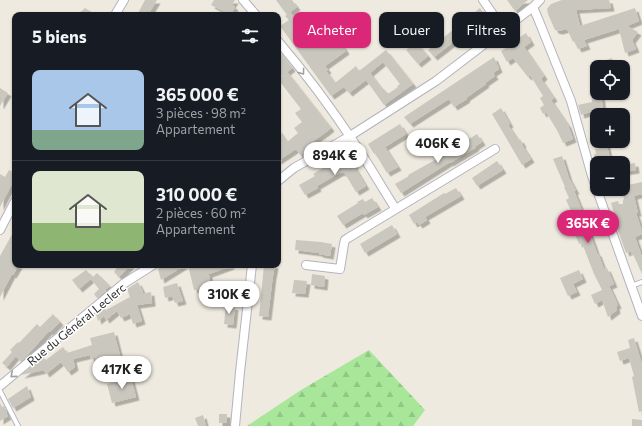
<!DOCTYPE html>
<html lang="fr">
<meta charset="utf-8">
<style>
:root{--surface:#171b24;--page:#242831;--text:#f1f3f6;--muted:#9ea1a6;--line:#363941;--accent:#db2777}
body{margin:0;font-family:Commissioner,sans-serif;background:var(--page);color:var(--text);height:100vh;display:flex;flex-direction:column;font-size:15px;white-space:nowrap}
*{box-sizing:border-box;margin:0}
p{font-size:13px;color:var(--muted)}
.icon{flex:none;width:22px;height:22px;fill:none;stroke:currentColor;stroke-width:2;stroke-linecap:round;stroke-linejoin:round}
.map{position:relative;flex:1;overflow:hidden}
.details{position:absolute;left:12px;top:12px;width:269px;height:256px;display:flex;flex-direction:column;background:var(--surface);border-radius:8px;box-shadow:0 1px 3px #0004}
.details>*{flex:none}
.hud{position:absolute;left:293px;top:12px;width:289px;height:36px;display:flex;gap:8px}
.tools{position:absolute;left:590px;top:60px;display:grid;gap:8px}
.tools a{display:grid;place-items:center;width:40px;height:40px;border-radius:8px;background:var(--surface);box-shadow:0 1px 3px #0004;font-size:20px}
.price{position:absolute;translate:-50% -34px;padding:0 9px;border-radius:14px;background:#fff;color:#222;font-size:13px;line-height:26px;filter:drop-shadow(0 1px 2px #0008)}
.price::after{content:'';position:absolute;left:50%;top:24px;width:12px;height:9px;margin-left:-6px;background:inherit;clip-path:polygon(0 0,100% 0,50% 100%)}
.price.active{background:var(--accent);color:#fff}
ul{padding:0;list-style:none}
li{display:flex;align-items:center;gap:12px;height:100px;padding:0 20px}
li+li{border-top:1px solid var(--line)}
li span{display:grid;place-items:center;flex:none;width:112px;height:80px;border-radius:8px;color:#555}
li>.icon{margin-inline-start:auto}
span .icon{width:48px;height:48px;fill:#fffc;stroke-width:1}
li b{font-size:17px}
h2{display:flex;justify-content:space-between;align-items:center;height:48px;padding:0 20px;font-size:17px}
.chip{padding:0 14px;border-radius:8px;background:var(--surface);box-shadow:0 1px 3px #0004;font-size:14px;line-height:36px}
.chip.active{background:var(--accent);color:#fff}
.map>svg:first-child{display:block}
</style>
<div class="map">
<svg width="642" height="426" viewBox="0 0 642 426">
<defs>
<pattern id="forest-firs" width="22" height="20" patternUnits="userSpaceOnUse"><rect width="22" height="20" fill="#a8e799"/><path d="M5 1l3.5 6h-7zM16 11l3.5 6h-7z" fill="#91c684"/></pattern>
<filter id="shadow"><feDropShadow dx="3.5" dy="3.5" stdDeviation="0" flood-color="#0004"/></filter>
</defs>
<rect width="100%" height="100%" fill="#efeadf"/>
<path fill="url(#forest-firs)" d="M369,350L425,410L413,426H247L301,390Z"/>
<path fill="#cac7be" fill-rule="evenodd" filter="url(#shadow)" d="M145,0H157L148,15H137Z
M214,0H235L232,5L235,7L231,15L211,5Z
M276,0H292L297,7L290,12L300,25L311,18L317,27L321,25L331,41L337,37L346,51L325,66L328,70L326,71L335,83L356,66L359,71L386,50L413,84L384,105L366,80L349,93L344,87L331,96L280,26L289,20L285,16L288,14L287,15ZM383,62L400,84L397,86L398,87L388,94L384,89H382L370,73Z
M507,0H528L515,11Z
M562,0H609L611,8L576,10L580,26L635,8L639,21L627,26L638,32L632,40L636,49L625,53L619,29L584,40L587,46L578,49L574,41L573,42L567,29L559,31L555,30L548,14L547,9L551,4Z
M85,8L97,15H77Z
M480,8L486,17L434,57L428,50Z
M526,33L531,42L524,47L544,76L541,79L554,98L551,100L568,125L573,139L563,143L558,132L546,112L543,114L540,108L544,105L540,98L543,96L530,75L528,77L513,58L507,62L501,51L509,46L508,45Z
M416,42L428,56L418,64L406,50Z
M278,50L292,68L287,72L331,128L325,133L312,142L317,149L312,151L310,149L300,155L296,149L278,161V129L287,142L298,133L294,128L302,122L295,113L301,109L278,79L282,76L278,71Z
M494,57L499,69L493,73L495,76L485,83L486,84L466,98L467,99L454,107L449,99L410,124L404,117Z
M612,58L615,67H590L589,66Z
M0,88L8,93L0,106Z
M591,93H598V95L601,94L604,115H594L593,111L581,115L578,105L592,102Z
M501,108L510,124L508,125L518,140L520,139L523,144L522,145L531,159L522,165L492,114Z
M400,124L406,134L385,147L398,167L387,173L375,153L374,154L368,144Z
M477,134L482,142L476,146L475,148L450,163V162L401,193L395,184L409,176L408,175L442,156Z
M597,141H606L611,163H596L594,154H596L595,149H599Z
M349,155L355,165L354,166L366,186L356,192L344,172L342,173L341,172L317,186L318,188L305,195L299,185L315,176L313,174L332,163L334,165Z
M562,156L569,178L576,191H574L583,213L577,215L584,233L589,231L597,253H598L604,269L607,268L614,284L609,286L618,305L616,306L617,310L608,317L602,300L595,304L591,295L602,290L594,274L582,243L579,244L573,229L575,228L568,214L572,213L566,200L569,198L564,187H565L553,159Z
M497,161L503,170L477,186L472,178Z
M635,163L636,170L623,172V165Z
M9,170L15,173V178L0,207V174L5,177Z
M642,182V194L634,196L638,213H636L642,231V234L635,237L642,257V274L633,254L632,255L631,251L626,253L613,217L615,216L611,203L618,201L619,204H623V200L624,199L623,195V186Z
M456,188L461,196L425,217L427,220L419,225L417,222L414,224L409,215L444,193L445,194Z
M372,198L378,207L364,215L363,213L343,225L337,216L358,203L357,202L363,199L365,202Z
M392,225L397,234L365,253L360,244Z
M15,229V265H19L13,275L12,274L0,297V256Z
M296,240L321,242L332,244L330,256L319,254V253L295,250Z
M119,265H131L119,277L114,272Z
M164,265H185L161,280L158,269Z
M188,265H231V266L209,274L210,289L194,290Z
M264,265H275L273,276V275L268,317L259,316Z
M86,270L93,277L97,273L110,286L105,290L106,291L97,298L94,294L99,289L91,279L79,289L72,280Z
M579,270L583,279L573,284L577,292L568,296L560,278Z
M312,274L325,276L324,287L311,285Z
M294,280L307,281L305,294L292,293Z
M138,282L143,292L140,294H141L151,292L152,303L137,305L142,321L133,324L130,314L121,318L117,311L106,320L104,316L98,321L96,314L104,307L106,310L130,297L127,289Z
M177,283L183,301L175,303L172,296L165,298L163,287Z
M226,305L235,307L233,325L224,324Z
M53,314L60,322L50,332L49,331L21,362L16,356L7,367L2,363L12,352L10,350L18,342L19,343L37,324L40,327Z
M114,332L123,367L99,373L95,357L91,359L90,355L73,359L75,367L68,372L61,362L46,374L44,370L21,375L43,357L46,360L63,347L67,353L92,345L90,338Z
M634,338L642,364V411L639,412L632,377L634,376L629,358L620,361L617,352L630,348L628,340Z
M131,378L136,397L112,403L107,384Z
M27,386L31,397L13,408L8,399Z
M0,403L2,407L4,406L7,412L6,413L8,416L0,421Z
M219,414H227V423H219Z
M203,415L206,426H198L195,418Z
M632,419L642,420V426H632Z"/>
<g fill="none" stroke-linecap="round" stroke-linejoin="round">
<defs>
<path id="lane" d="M631,286L642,282
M0,391L18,426"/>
<path id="street" d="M243,0L256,15
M483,0L503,29
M533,7L539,21L571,101L592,176L642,316
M115,15L124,0
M278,41C305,73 330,106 353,141C368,163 381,186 395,208
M278,181L294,168L350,136L436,81L533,7L540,0
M0,230L15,201
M306,265L340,269L344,244L345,240L348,238L495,149
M0,386L123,284L153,265
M235,426L240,372L252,265"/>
</defs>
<use href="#lane" stroke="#b3b3c1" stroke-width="6"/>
<use href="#street" stroke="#b3b3c1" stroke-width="10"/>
<use href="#lane" stroke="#fff" stroke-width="4"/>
<use href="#street" stroke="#fff" stroke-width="8"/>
</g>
<defs><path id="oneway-chevron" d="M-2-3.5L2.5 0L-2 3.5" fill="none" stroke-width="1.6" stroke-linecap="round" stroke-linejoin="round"/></defs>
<g stroke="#a0a0a0">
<use href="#oneway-chevron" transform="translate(302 72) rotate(53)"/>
<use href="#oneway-chevron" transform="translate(13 375) rotate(140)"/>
</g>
<g text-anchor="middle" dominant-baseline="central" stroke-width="3" stroke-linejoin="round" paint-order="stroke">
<g font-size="12" fill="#2d2d2d" stroke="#fff">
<text transform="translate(76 324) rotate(-39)">Rue du Général Leclerc</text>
</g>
</g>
</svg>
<div class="tools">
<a><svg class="icon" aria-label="locate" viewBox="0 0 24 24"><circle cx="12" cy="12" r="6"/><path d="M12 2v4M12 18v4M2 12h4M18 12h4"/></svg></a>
<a>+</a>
<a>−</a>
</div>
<b class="price" style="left:438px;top:164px">406K €</b>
<b class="price" style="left:335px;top:176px">894K €</b>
<b class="price active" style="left:588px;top:244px">365K €</b>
<b class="price" style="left:229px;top:315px">310K €</b>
<b class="price" style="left:122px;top:390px">417K €</b>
<div class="hud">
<a class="chip active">Acheter</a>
<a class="chip">Louer</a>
<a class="chip">Filtres</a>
</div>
<section class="details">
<h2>5 biens<svg class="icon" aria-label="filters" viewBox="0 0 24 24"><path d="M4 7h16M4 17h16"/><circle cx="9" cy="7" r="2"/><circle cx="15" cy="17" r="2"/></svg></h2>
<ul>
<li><span style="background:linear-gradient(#a9c7e8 75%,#7fa58c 0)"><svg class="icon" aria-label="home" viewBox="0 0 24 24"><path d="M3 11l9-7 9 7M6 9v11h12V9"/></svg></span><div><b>365 000 €</b><p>3 pièces · 98 m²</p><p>Appartement</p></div></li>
<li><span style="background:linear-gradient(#dfe7d0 65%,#8fb573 0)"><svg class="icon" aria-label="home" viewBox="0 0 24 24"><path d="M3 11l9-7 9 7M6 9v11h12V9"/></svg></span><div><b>310 000 €</b><p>2 pièces · 60 m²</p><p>Appartement</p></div></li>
</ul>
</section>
</div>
